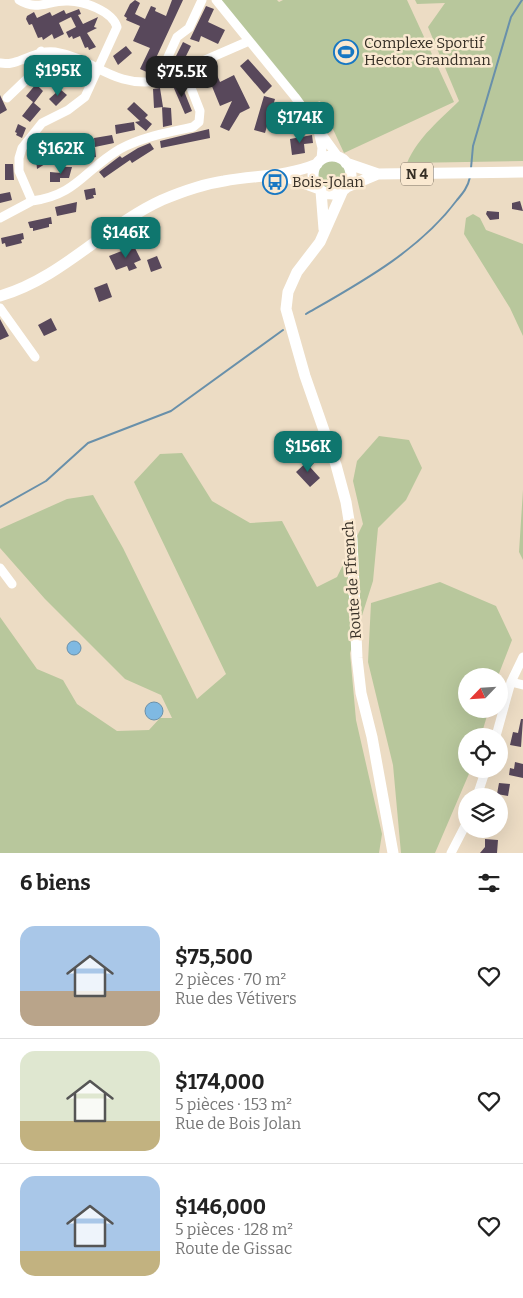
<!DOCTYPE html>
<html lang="fr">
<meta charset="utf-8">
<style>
:root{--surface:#fff;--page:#f6f6f6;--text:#222;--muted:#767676;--line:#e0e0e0;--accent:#0f766e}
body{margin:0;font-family:Bitter,serif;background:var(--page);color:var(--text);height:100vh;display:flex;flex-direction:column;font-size:19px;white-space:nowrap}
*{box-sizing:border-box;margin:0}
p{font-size:16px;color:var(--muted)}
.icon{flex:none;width:28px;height:28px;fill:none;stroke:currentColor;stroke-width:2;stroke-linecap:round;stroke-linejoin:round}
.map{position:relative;height:853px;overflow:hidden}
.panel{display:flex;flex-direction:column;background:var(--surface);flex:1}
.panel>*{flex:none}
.needle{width:32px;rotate:245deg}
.tools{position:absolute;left:458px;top:668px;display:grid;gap:10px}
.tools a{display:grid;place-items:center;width:50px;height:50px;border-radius:50%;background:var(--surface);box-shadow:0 5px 20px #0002;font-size:25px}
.price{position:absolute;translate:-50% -42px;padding:0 11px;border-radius:10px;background:var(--accent);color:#fff;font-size:16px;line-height:32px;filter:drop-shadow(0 1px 2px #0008)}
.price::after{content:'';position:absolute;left:50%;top:30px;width:15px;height:11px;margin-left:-8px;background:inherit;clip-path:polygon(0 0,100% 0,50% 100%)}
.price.current{background:#222;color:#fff}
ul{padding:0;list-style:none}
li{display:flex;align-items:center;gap:15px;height:125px;padding:0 20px}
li+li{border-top:1px solid var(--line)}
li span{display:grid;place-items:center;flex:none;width:140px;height:100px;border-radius:15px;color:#555}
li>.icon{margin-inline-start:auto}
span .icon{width:60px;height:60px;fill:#fffc;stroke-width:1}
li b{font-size:21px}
h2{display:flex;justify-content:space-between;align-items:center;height:60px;padding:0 20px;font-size:21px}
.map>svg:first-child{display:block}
</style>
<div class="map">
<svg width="523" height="853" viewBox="0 0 523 853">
<rect width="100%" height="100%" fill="#ecdcc4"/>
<path fill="#b8c79c" d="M219,0H277L279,2L283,0H407L454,102L344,153L320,101L307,106Z
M415,0H523V161L407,163C418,137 440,120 459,101L428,27L445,3L417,4Z
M316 175a15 15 0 1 1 30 0a15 15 0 1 1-30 0Z
M473,214L480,218L486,230L523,244V336L510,308L464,234L466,218Z
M379,436L409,440L422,468L406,500L378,528L373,581L350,653L356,720L382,834L379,853H0V617L37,669L63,680L77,704L117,731L149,730L160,718H172L161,695L125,679L45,599L0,548V529L67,499L93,495L123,548L197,699L226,674L134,482L160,454L182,453L212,501L250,523L282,521L317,587L337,577L363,524L353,481L357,461Z
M523,490V560L519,552Z
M440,582L496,606L512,640L498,676H466V709H489L481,736H466V769H471L435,853H401L393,765L368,662L371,603Z"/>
<path fill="#7fb9e2" stroke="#6990aa" d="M67 648a7 7 0 1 1 14 0a7 7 0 1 1-14 0Z
M145 711a9 9 0 1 1 18 0a9 9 0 1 1-18 0Z"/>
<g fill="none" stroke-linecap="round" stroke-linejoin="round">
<path stroke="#6990aa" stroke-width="2" d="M471,168L473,146L511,17L522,0
M306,314C360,283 419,251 457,200C463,193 468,187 470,177
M0,507L46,481L88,443L171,411L283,330"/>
</g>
<path fill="#58485b" d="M135,0L140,3L135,14L145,19L151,6L156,8L155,11L166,16L172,0H183L149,73L140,69L150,48L133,41L140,26L126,20L127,18L124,16L130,4Z
M206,6L214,9L208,22L225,30L218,44L201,36L199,42L190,39Z
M79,9L81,14L78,15L83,24L98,17L94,27L97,28L87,33L96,47L89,50L88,47L85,48L80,36L73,39L72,36L69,38L66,32L76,27L71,17L59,23L64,34L54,39L52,34L43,40L42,37L38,38L32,24L29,25L26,19L27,16L34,12L37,18L50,12L52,16L64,10L66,14Z
M183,42L191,46L184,60L176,56Z
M126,46L132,53L118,65L113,56Z
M248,59L272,86L264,94L240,66Z
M44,64L53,67L48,77L56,84L40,79L43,75L40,74Z
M212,64L220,82L234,75L250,108L240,113L229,131L220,127L232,101L220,106L204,67Z
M69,69L78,72L72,87L64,83Z
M180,81L192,111L185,114L173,86Z
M36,84L43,91L34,103L41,109L30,122L22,116L33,102L26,96Z
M160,88L163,107L154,108L153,89Z
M60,89L67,95L56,106L49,99Z
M0,95L7,110L0,114Z
M264,96L275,99L265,133L254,130Z
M134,102L148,115L145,118L152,124L146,131L135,122L140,121L127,109Z
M162,107L171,108L172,125L163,127Z
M134,122L135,130L116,134L115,125Z
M18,124L26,128L22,138L16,135L17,133L15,132Z
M209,129L210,138L161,148L160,141Z
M112,135L114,143L95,147L94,138Z
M312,135L313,143L304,144L305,153L292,155L290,139Z
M150,143L154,149L132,163L130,160L104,178L99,172L120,156L122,158L138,148Z
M41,146V149H45V164L37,169L35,147Z
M95,148L96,157L77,161V151Z
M5,164H13L14,180H5Z
M61,167H72L69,178H60V182H50V172L61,173Z
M95,188L96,195H93L94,198L86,200L84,190Z
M10,192L12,200L0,203V194Z
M520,201L523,211L512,209V203Z
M77,202L76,212L57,216L55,207Z
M487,211L499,212V219L490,220L486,214Z
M51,217L52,224H49V227L33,231V228H30L28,222Z
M23,233L24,239L21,240L22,243L6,247L5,243L2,244L1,238Z
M134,246L141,260L134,263L137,268L129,271L127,266L116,270L109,256Z
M157,256L162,268L151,272L147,260Z
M107,283L112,297L99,302L94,288Z
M51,318L57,330L44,336L38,325Z
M0,319L9,336L0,340Z
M312,457L316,461L310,467L320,478L310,487L296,472Z
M521,719H523L521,747L510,745L513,732L518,733Z
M515,762L523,764V778L509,775L510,768L514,769Z
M499,783L510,784L508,796L497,794Z
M485,839L498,840L497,853H480L485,847Z"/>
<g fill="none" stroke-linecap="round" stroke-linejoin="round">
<path stroke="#fff" stroke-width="9" d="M216,0L295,97L339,158
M0,63C18,67 35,49 55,52C93,58 113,88 157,81L249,41
M157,81L177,37L189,28L202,0
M7,98L32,74L41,51
M318,131L322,148L321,159
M32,201C77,195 84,170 120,149C142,137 169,132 193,127L199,122L200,111L184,70
M0,218L32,201L19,171V158L22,148L42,123L68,110L85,97L117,27C112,11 84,1 68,1C48,0 38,12 19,0
M0,308L35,357
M0,568L12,584
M511,682L523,685
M496,736L511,682L523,657
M477,796L486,769
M451,853L466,824"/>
<path stroke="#fff" stroke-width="11" d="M313 175a19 19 0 1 1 38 0a19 19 0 1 1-38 0Z
M346,163L378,174L523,172
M282,175L317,188
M347,187L378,174
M343,190L320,242L297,272L288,292L286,309L305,376L336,465L346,502L352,539L357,658L361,693L372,737L393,853
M321,191L324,229
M0,296C62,278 105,226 162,200C181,192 204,184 224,181C257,175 285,177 317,164"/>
</g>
<defs>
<symbol id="stadium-ring" viewBox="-11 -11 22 22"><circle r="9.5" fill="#fae9d1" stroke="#1777c3" stroke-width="1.5"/><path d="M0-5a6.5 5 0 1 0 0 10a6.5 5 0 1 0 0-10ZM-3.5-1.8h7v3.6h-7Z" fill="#1777c3"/></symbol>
<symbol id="bus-ring" viewBox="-11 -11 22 22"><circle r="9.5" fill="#fae9d1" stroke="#1777c3" stroke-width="1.5"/><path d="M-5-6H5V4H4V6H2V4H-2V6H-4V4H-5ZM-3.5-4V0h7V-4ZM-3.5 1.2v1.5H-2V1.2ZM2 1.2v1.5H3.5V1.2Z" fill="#1777c3"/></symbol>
</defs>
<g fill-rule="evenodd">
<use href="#stadium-ring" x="332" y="38" width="28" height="28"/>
<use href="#bus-ring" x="261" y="168" width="28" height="28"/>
</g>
<g text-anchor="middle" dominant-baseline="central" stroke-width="5" stroke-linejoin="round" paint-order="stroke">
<rect fill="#fae9d1" stroke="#716759" stroke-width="1" x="401" y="162.5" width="32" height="23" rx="4"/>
<g font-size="14" font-weight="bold" fill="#362f26">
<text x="417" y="174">N 4</text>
</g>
<g font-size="15" fill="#362f26" stroke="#fae9d1" text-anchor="start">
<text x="364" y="43">Complexe Sportif<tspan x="364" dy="17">Hector Grandman</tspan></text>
<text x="292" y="182">Bois-Jolan</text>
</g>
<g font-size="15" fill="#362f26" stroke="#fae9d1">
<text transform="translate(352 580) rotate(-94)">Route de Ffrench</text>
</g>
</g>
</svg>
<div class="tools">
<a><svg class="needle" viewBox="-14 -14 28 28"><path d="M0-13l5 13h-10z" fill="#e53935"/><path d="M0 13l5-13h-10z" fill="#767676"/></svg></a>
<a><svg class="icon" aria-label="locate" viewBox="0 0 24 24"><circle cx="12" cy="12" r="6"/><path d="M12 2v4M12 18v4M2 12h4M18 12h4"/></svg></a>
<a><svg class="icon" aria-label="layers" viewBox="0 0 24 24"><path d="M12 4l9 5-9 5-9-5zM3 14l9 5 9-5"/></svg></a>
</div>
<b class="price" style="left:58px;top:97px">$195K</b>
<b class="price current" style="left:182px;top:98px">$75.5K</b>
<b class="price" style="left:300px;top:144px">$174K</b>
<b class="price" style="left:61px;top:175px">$162K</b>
<b class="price" style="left:126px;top:259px">$146K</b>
<b class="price" style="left:308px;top:473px">$156K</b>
</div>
<section class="panel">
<h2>6 biens<svg class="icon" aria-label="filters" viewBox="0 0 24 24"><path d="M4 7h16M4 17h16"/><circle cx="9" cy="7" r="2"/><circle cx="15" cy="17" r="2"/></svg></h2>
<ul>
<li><span style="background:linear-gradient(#a9c7e8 65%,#b9a48a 0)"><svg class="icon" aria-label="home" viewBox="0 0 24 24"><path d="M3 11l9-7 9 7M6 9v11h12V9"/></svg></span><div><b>$75,500</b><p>2 pièces · 70 m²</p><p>Rue des Vétivers</p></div><svg class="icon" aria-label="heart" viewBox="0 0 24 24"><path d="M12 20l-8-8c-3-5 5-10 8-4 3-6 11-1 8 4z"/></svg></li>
<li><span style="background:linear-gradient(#dfe7d0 70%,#c2b280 0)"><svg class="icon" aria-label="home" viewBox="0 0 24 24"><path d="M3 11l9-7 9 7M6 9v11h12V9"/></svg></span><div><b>$174,000</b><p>5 pièces · 153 m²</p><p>Rue de Bois Jolan</p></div><svg class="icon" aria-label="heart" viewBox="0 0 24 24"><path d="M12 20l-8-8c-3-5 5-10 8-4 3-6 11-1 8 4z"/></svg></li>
<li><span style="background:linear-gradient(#a9c7e8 75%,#c2b280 0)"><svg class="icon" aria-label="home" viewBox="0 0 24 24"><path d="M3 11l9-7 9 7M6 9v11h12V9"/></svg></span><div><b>$146,000</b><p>5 pièces · 128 m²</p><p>Route de Gissac</p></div><svg class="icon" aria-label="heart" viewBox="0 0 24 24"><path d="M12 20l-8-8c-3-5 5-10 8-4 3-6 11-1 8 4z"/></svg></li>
</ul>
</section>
